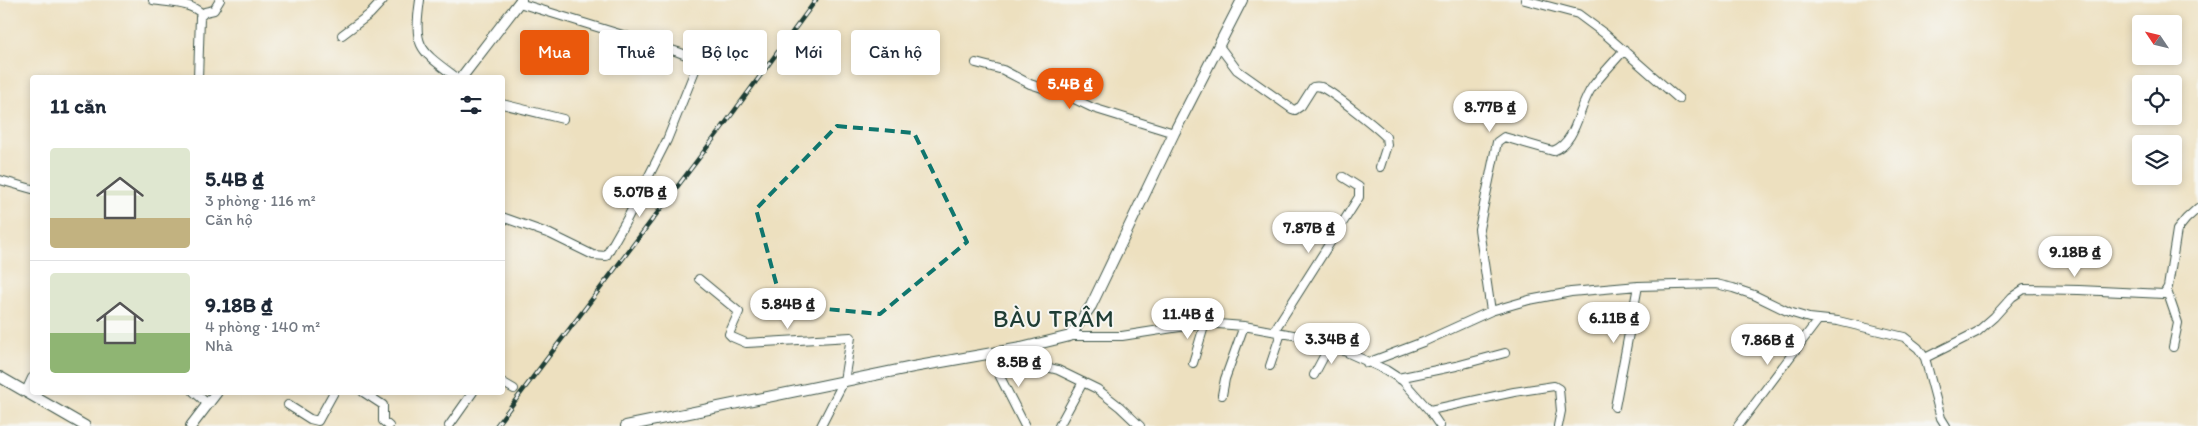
<!DOCTYPE html>
<html lang="vi">
<meta charset="utf-8">
<style>
:root{--surface:#fff;--page:#f6f6f7;--text:#1f2937;--muted:#747a83;--line:#e0e1e3;--accent:#ea580c}
body{margin:0;font-family:Itim,sans-serif;background:var(--page);color:var(--text);height:100vh;display:flex;flex-direction:column;font-size:19px;white-space:nowrap}
*{box-sizing:border-box;margin:0}
p{font-size:16px;color:var(--muted)}
.icon{flex:none;width:28px;height:28px;fill:none;stroke:currentColor;stroke-width:2;stroke-linecap:round;stroke-linejoin:round}
.map{position:relative;flex:1;overflow:hidden}
.sheet{position:absolute;left:30px;top:75px;width:475px;height:320px;display:flex;flex-direction:column;background:var(--surface);border-radius:5px;box-shadow:0 2px 8px #0003}
.sheet>*{flex:none}
.guide{position:absolute;left:520px;top:30px;width:475px;height:45px;display:flex;gap:10px}
.needle{width:32px;rotate:305deg}
.fabs{position:absolute;left:2132px;top:15px;display:grid;gap:10px}
.fabs a{display:grid;place-items:center;width:50px;height:50px;border-radius:5px;background:var(--surface);box-shadow:0 2px 8px #0003;font-size:25px}
.price{position:absolute;translate:-50% -42px;padding:0 11px;border-radius:18px;background:#fff;color:#222;font-size:16px;line-height:32px;filter:drop-shadow(0 1px 2px #0008)}
.price::after{content:'';position:absolute;left:50%;top:30px;width:15px;height:11px;margin-left:-8px;background:inherit;clip-path:polygon(0 0,100% 0,50% 100%)}
.price.on{background:var(--accent);color:#fff}
ul{padding:0;list-style:none}
li{display:flex;align-items:center;gap:15px;height:125px;padding:0 20px}
li+li{border-top:1px solid var(--line)}
li span{display:grid;place-items:center;flex:none;width:140px;height:100px;border-radius:5px;color:#555}
li>.icon{margin-inline-start:auto}
span .icon{width:60px;height:60px;fill:#fffc;stroke-width:1}
li b{font-size:21px}
h2{display:flex;justify-content:space-between;align-items:center;height:60px;padding:0 20px;font-size:21px}
.pill{padding:0 18px;border-radius:5px;background:var(--surface);box-shadow:0 2px 8px #0003;font-size:18px;line-height:45px}
.pill.on{background:var(--accent);color:#fff}
.map>svg:first-child{display:block}
</style>
<div class="map">
<svg width="2198" height="426" viewBox="0 0 2198 426">
<rect width="100%" height="100%" fill="#f6f6f2"/>
<filter id="ink" filterUnits="userSpaceOnUse"><feTurbulence type="fractalNoise" baseFrequency=".02" numOctaves="2"/><feDisplacementMap in="SourceGraphic" scale="10" xChannelSelector="R" yChannelSelector="G"/><feConvolveMatrix kernelMatrix="1 2 1 2 8 2 1 2 1" color-interpolation-filters="sRGB"/></filter>
<filter id="wash" filterUnits="userSpaceOnUse"><feTurbulence type="fractalNoise" baseFrequency=".0096" numOctaves="4" result="noise"/><feDisplacementMap in="SourceGraphic" scale="20" xChannelSelector="R" yChannelSelector="G"/><feGaussianBlur stdDeviation="1.12" result="paint"/><feColorMatrix in="noise" values="0 0 0 0 0 0 0 0 0 0 0 0 0 0 0 0 0 1.4 0 .05"/><feComposite in="paint" operator="in"/></filter>
<g filter="url(#wash)">
<rect width="100%" height="100%" fill="#ede0bf"/>
</g>
<g filter="url(#ink)">
<g fill="none" stroke-linecap="round" stroke-linejoin="round">
<defs>
<path id="minor" d="M153,0C169,3 191,2 202,14
M420,0C413,49 420,50 457,78
M1525,0L1578,14L1605,34L1679,99
M342,35L370,14L383,0
M1219,46L1237,70L1292,109L1295,110L1301,106L1313,87C1317,86 1317,86 1321,87C1331,91 1379,129 1386,137L1387,145L1380,167
M976,63L1003,70L1030,84L1070,97L1093,108L1174,133
M198,78L200,17L205,12L214,10L220,0
M502,104L563,119
M0,180L32,189
M502,217L550,234L593,255L606,256L627,219L667,140L698,63L694,58L678,52L519,3
M699,279L739,312L729,334L732,337L746,343L851,337L844,381L821,426
M2167,291L2178,323L2173,347
M1491,311L1479,229L1497,142L1504,137L1553,151C1578,142 1578,105 1593,86C1602,74 1614,62 1624,50
M1274,331L1359,197V187L1343,177
M1070,336H1122L1205,323L1244,326L1320,340L1386,370L1403,381L1429,410L1440,426
M1021,348L1039,365L1058,370L1097,389L1120,407L1140,426
M988,353L1025,426
M1925,358L1977,332L1994,317L2012,297L2024,289L2079,290L2164,294L2168,287L2177,230L2186,219L2198,208
M1193,363L1205,323
M1367,363L1423,342L1491,311L1529,300L1571,292L1638,286L1716,284L1733,288L1754,295L1789,312L1809,318L1838,321L1904,337L1918,348L1925,358L1941,418L1946,426
M1270,366L1281,333
M1314,375L1330,345
M1398,378L1456,366L1505,353
M502,382L514,389
M26,391L32,378
M194,392L208,404
M363,392L383,405V421L389,426
M1222,395L1225,379L1244,326
M288,405L310,419L318,421L334,392
M1615,407L1638,286
M1430,410L1514,392L1554,386L1559,389L1561,411L1558,426
M449,426L473,392
M1059,426L1083,382
M1738,426L1818,320"/>
<path id="tertiary" d="M461,78L521,0
M0,377L85,426
M191,426L217,392
M626,426L913,367L1021,348L1070,336L1091,306L1174,133L1242,0"/>
</defs>
<use href="#minor" stroke="#3e5549" stroke-width="10"/>
<use href="#tertiary" stroke="#3e5549" stroke-width="12"/>
<use href="#minor" stroke="#fff" stroke-width="8"/>
<use href="#tertiary" stroke="#fff" stroke-width="10"/>
<defs>
<path id="rail" d="M496,426L724,125L816,0"/>
</defs>
<use href="#rail" stroke="#1f3d34" stroke-width="4.5"/>
<use href="#rail" stroke="#f6f6f2" stroke-width="2.5" stroke-dasharray="8" stroke-linecap="butt"/>
</g>
</g>
<path fill="none" stroke="#0f766e" stroke-width="4" stroke-dasharray="10 6" stroke-linejoin="round" d="M837,126L914,133L967,242L880,314L782,305L756,209Z"/>
<g text-anchor="middle" dominant-baseline="central" stroke-width="4" stroke-linejoin="round" paint-order="stroke">
<g font-size="24" letter-spacing="1" fill="#1f3d34" stroke="#f6f6f2">
<text x="1054" y="318">BÀU TRÂM</text>
</g>
</g>
</svg>
<div class="fabs">
<a><svg class="needle" viewBox="-14 -14 28 28"><path d="M0-13l5 13h-10z" fill="#e53935"/><path d="M0 13l5-13h-10z" fill="#747a83"/></svg></a>
<a><svg class="icon" aria-label="locate" viewBox="0 0 24 24"><circle cx="12" cy="12" r="6"/><path d="M12 2v4M12 18v4M2 12h4M18 12h4"/></svg></a>
<a><svg class="icon" aria-label="layers" viewBox="0 0 24 24"><path d="M12 4l9 5-9 5-9-5zM3 14l9 5 9-5"/></svg></a>
</div>
<b class="price on" style="left:1070px;top:110px">5.4B ₫</b>
<b class="price" style="left:1490px;top:133px">8.77B ₫</b>
<b class="price" style="left:640px;top:218px">5.07B ₫</b>
<b class="price" style="left:1309px;top:254px">7.87B ₫</b>
<b class="price" style="left:2075px;top:278px">9.18B ₫</b>
<b class="price" style="left:788px;top:330px">5.84B ₫</b>
<b class="price" style="left:1188px;top:340px">11.4B ₫</b>
<b class="price" style="left:1614px;top:344px">6.11B ₫</b>
<b class="price" style="left:1332px;top:365px">3.34B ₫</b>
<b class="price" style="left:1768px;top:366px">7.86B ₫</b>
<b class="price" style="left:1019px;top:388px">8.5B ₫</b>
<div class="guide">
<a class="pill on">Mua</a>
<a class="pill">Thuê</a>
<a class="pill">Bộ lọc</a>
<a class="pill">Mới</a>
<a class="pill">Căn hộ</a>
</div>
<section class="sheet">
<h2>11 căn<svg class="icon" aria-label="filters" viewBox="0 0 24 24"><path d="M4 7h16M4 17h16"/><circle cx="9" cy="7" r="2"/><circle cx="15" cy="17" r="2"/></svg></h2>
<ul>
<li><span style="background:linear-gradient(#dfe7d0 70%,#c2b280 0)"><svg class="icon" aria-label="home" viewBox="0 0 24 24"><path d="M3 11l9-7 9 7M6 9v11h12V9"/></svg></span><div><b>5.4B ₫</b><p>3 phòng · 116 m²</p><p>Căn hộ</p></div></li>
<li><span style="background:linear-gradient(#dfe7d0 60%,#8fb573 0)"><svg class="icon" aria-label="home" viewBox="0 0 24 24"><path d="M3 11l9-7 9 7M6 9v11h12V9"/></svg></span><div><b>9.18B ₫</b><p>4 phòng · 140 m²</p><p>Nhà</p></div></li>
</ul>
</section>
</div>
